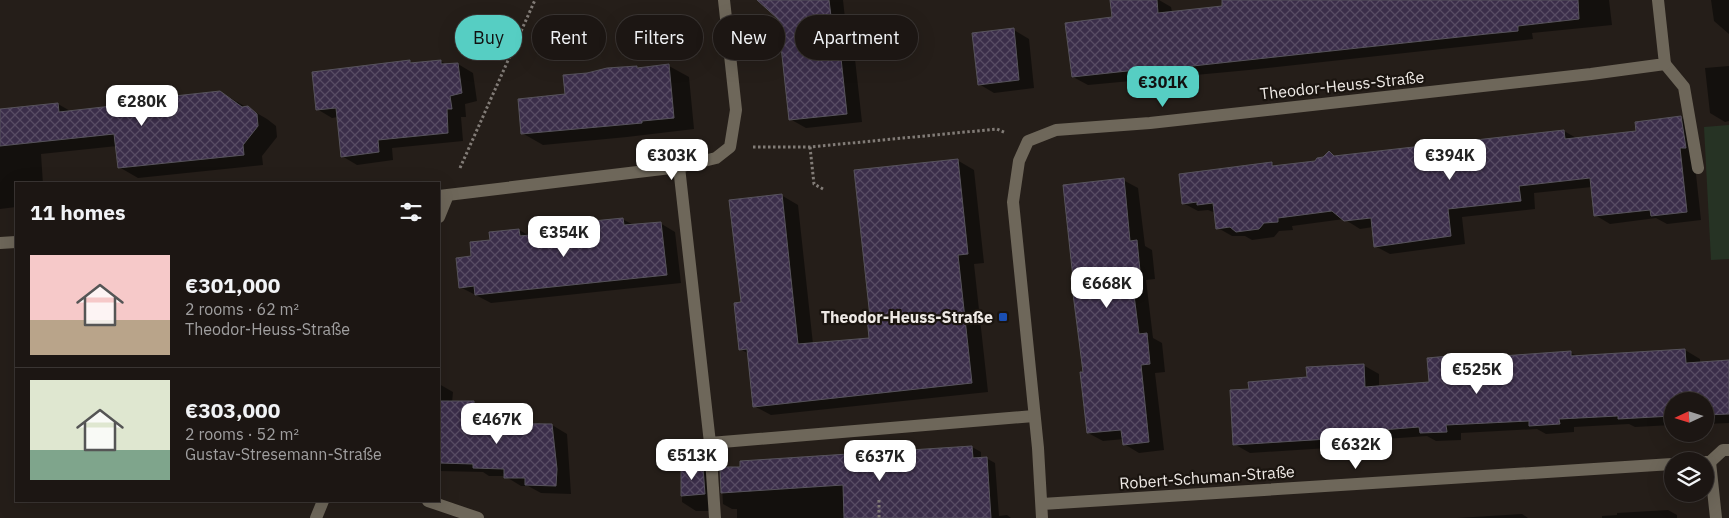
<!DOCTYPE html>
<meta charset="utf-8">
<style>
:root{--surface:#1c1613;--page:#292321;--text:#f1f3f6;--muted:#a09fa0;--line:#3a3533;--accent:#56cec3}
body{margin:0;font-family:"IBM Plex Sans",sans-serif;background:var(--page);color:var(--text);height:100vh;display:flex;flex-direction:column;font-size:19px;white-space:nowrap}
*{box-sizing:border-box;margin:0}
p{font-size:16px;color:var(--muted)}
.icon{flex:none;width:28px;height:28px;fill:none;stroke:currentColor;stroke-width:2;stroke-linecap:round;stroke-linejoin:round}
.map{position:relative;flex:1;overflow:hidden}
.drawer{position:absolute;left:15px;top:182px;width:425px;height:320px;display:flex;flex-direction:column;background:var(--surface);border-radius:0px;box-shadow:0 5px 20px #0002,0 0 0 1px var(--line)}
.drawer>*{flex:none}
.banner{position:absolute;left:455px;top:15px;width:475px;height:45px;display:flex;gap:10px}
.needle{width:32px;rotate:266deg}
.controls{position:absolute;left:1664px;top:392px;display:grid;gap:10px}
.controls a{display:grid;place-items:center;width:50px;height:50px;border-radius:50%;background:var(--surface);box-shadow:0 5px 20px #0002,0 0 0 1px var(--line);font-size:25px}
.price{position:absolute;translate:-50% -42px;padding:0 11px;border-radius:10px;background:#fff;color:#222;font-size:16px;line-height:32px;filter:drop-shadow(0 1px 2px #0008)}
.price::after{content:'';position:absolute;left:50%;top:30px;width:15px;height:11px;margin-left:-8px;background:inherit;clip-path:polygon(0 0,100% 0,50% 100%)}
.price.active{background:var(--accent);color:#111}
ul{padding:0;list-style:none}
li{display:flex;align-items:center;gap:15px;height:125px;padding:0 15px}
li+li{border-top:1px solid var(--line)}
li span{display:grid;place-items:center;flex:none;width:140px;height:100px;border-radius:0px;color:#555}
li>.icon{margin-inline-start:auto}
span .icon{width:60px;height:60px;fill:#fffc;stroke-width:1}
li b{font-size:21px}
h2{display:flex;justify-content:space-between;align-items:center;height:60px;padding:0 15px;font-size:21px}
.pill{padding:0 18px;border-radius:22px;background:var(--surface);box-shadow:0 5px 20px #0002,0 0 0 1px var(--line);font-size:18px;line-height:45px}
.pill.active{background:var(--accent);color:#111}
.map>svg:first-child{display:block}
</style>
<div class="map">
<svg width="1729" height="518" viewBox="0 0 1729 518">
<defs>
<pattern id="building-cross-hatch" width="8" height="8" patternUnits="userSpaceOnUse" patternTransform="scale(1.25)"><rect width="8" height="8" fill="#3b2e4a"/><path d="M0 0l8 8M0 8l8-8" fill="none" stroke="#584c64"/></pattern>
</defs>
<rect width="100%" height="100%" fill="#251e19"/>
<path fill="#263324" d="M1729,125V259L1711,260L1704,127Z"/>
<path fill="#0007" d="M772,0H843L849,55L855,59L862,122L806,128L790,119L779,19Z
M1111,0H1159L1171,7L1172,12L1224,7L1223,0H1609L1612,25L1532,33L1533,39L1249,70L1088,85L1073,77L1113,18Z
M1711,0H1729V34L1714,21Z
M1014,30L1029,39L1034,88L994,93L979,84Z
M441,61L447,65L458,64L473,73L477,101L465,104L466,117H461L463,141L392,148L393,160L357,165L342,156L338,117L332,118L317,109L409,62L413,64Z
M669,66L689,77L694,129L627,137L543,145L522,133L566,95L636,67L638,69Z
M1729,66V121L1725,122L1710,113L1705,68Z
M220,92L267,119L276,126L277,137L262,156L263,165L138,178L119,167L117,146L41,154L43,184H16V207L0,209V110L58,104L72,112Z
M1680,117L1695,126L1694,156L1701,220L1667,224L1656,218L1610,224L1595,215L1592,187L1534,193L1535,209L1462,217L1465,244L1390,254L1375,246L1373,227L1360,229L1344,219L1292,226L1293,230L1279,231L1274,237L1252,240L1245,236H1232L1218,228L1216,213L1208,210L1198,211L1183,203L1272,164L1276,166L1316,162L1324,158L1329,153L1336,157L1564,131L1578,139L1637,132Z
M957,160L974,170L984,263L974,264L988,392L771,415L754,406L749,354L740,349L742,303L781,195L798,205L813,344L870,339L871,318Z
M1123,180L1138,188L1145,246L1152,250L1155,279L1146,280L1153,338L1162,343L1165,372L1155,373L1164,450L1139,453L1124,444V439L1103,441L1088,433L1084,373Z
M622,219L634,225L660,223L675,232L681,283L491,303L460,287L472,257L492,241L519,230L530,236L595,229Z
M1685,350L1700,359V363L1729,361V423L1705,424V401H1672V425L1635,427L1629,424L1574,427V432L1546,434L1537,429L1461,433V440L1436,441L1427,436L1358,441L1359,446L1250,453L1234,444L1250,390L1308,379L1363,365L1379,374V387L1430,384L1460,357L1465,360L1571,353L1577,356Z
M439,384L453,392L452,403H474L489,411V424L552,425L567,434L571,494L541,493L528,486H521L505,476H489L483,472L439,471Z
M972,447L981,452V459L986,458L995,463L999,516L1007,515L1011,518H737V509H732L723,504L721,468L742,469L741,462Z
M683,467L703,468L718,476L720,511H696L682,502Z
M1668,510L1677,515V518H1602V516L1617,515V513Z
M1522,514L1528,518H1457Z"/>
<path fill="url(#building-cross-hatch)" stroke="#57535c" d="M757,0H829L835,49H840L847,114L789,120L778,19Z
M1110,0H1157L1158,13L1222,6V0H1578L1579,19L1518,26V31L1487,34L1165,69L1164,67L1072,77L1065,23L1112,17Z
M1014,28L1019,80L978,85L972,33Z
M410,60V63L441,60V64L458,63L462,93L450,96L452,109H447L448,133L378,140L379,152L341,157L336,108L316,110L312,72Z
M669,64L674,118L642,121V123L521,134L518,99L565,94L563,75L587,73L607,68L637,66V68Z
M220,91L242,107L248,106L257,114L258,126L243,145L244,155L118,168L114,134L0,146V109L58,103L59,112L112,106L111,103Z
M1681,116L1686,148H1680L1687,212L1651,216L1650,210L1594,216L1590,178L1519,186L1521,201L1448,209L1451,236L1374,247L1371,218L1344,221L1332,211L1278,218V222L1264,223L1259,229L1236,232L1230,227L1216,229L1213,203L1197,205V202L1182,204L1179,174L1272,162V166L1315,161L1317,158L1323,157L1329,151L1334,156L1564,130L1565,139L1636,131L1635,122Z
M958,159L968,254L958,255L972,383L753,407L747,349L739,350L734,303L741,302L729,200L782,194L798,344L869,338L867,317H870L854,170Z
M1124,178L1130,241L1137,240L1140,271L1131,272L1139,334L1147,333L1150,364L1141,365L1149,442L1123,445L1121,430L1087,433L1080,372H1083L1071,278H1073L1063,185Z
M623,218L624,225L661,222L667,275L475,295L474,286L459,288L456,258L471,256L470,242L490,240L489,232L519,229L520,236L594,228L593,221Z
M1685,349L1686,363L1729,360V414L1705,415V401H1672V416L1618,419V416L1559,419L1560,424L1529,426V421L1446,425L1447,432L1420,433L1419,427L1344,433V438L1233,445L1230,390L1249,389L1248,382L1307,377L1306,367L1364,364L1365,387L1429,382L1427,358L1460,355L1461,359L1571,351V356Z
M439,401H474V423L552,424L557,469L556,486L525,485V478H504V469L473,468V464L439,463Z
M972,446L973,458L987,457L991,518H844L843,485L721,493L720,467H740V461Z
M681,466L703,467L705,494L681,496Z"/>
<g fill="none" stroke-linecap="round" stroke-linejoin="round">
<path stroke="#827c77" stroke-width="3" stroke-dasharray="2.5 2.5" stroke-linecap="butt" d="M753,147H810L997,129L1006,133
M810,147L814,184L823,189
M460,168L535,0
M879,500V518"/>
<path stroke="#6e675a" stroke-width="12" d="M1665,64L1684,87L1698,168
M679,167L710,443L715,518
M710,443L1034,416
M1710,462L1723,450H1729"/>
<path stroke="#6e675a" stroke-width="12" d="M439,196L679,167L716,158L730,147L736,110L724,0
M439,217L448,195
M0,243L16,242
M1705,462H1710L1716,518
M428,501L478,518
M1042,504L1672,464
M316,518L323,501
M1042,518L1038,448L1013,202L1019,161L1028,141L1056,130L1150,123L1591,74L1665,64L1658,0"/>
</g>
<rect fill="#1a4fb4" stroke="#1b1510" stroke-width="2" x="998" y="312" width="10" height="10" rx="2.5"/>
<g text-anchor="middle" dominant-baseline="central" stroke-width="4.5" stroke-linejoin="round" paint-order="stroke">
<g font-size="16" fill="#eee9e5" stroke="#1b1510">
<text transform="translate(1342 85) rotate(-6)">Theodor-Heuss-Straße</text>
<text transform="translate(1207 477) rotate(-4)">Robert-Schuman-Straße</text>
</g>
<g font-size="16" font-weight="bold" fill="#eee9e5" stroke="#1b1510" text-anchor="end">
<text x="993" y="317">Theodor-Heuss-Straße</text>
</g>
</g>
</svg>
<div class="controls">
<a><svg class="needle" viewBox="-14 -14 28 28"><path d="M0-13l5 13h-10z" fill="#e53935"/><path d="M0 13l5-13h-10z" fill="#a09fa0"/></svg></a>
<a><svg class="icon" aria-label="layers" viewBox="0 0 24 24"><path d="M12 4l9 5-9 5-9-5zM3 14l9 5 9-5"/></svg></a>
</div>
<b class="price active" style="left:1163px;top:108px">€301K</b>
<b class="price" style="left:142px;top:127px">€280K</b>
<b class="price" style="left:672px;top:181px">€303K</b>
<b class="price" style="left:1450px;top:181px">€394K</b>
<b class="price" style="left:564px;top:258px">€354K</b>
<b class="price" style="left:1107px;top:309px">€668K</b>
<b class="price" style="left:1477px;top:395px">€525K</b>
<b class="price" style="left:497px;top:445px">€467K</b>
<b class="price" style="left:1356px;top:470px">€632K</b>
<b class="price" style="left:692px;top:481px">€513K</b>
<b class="price" style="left:880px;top:482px">€637K</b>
<div class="banner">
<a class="pill active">Buy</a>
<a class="pill">Rent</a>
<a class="pill">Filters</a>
<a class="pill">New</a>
<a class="pill">Apartment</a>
</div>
<section class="drawer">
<h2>11 homes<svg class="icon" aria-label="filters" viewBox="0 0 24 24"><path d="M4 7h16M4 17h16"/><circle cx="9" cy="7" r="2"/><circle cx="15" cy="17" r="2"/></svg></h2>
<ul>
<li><span style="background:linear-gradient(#f6c9c9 65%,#b9a48a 0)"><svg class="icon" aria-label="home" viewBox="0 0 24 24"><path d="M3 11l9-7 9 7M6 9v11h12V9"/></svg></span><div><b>€301,000</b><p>2 rooms · 62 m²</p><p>Theodor-Heuss-Straße</p></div></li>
<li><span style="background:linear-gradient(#dfe7d0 70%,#7fa58c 0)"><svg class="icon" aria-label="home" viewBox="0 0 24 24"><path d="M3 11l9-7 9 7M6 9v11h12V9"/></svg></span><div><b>€303,000</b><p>2 rooms · 52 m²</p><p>Gustav-Stresemann-Straße</p></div></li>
</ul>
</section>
</div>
